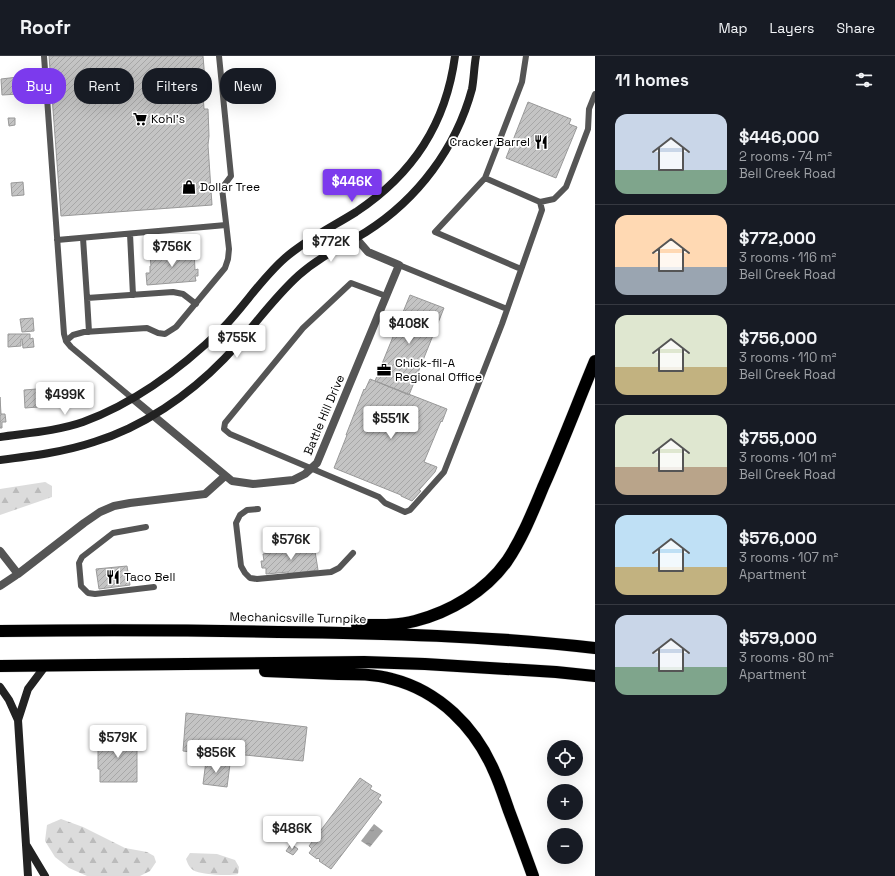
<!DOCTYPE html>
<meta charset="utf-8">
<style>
:root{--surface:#171b24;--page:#20242c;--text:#f1f3f6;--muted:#9ea1a6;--line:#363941;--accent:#7c3aed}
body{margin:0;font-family:"Space Grotesk",sans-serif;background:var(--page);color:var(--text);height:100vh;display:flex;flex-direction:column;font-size:15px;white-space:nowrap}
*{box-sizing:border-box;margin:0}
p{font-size:13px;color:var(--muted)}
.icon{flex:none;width:22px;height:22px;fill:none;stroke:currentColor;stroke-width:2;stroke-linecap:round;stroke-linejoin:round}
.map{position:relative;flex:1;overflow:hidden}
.panel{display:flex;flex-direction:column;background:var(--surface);width:300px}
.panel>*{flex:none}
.guide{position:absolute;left:12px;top:12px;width:380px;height:36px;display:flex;gap:8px}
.buttons{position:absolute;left:547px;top:684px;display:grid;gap:8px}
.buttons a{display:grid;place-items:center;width:36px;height:36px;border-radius:50%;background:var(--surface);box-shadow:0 4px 16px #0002;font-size:20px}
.price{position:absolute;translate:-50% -34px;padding:0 9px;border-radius:4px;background:#fff;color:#222;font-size:13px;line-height:26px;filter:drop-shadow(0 1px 2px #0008)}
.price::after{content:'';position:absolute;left:50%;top:24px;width:12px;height:9px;margin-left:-6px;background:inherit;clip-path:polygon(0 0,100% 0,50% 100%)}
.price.selected{background:var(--accent);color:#fff}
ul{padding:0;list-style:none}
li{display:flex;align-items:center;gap:12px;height:100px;padding:0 20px}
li+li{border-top:1px solid var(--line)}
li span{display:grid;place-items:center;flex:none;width:112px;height:80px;border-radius:12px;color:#555}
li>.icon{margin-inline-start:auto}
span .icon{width:48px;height:48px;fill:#fffc;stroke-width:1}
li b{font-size:17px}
h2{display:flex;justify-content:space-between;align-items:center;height:48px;padding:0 20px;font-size:17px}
.chip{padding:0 14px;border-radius:16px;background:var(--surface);box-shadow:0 4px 16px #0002;font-size:14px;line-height:36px}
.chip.selected{background:var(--accent);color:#fff}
header{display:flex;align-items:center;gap:24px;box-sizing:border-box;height:56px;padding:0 20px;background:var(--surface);border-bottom:1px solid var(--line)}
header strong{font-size:19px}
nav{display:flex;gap:22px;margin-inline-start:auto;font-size:14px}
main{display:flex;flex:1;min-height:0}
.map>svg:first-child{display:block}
</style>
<header>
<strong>Roofr</strong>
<nav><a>Map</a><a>Layers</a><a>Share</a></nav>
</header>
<main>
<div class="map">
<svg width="595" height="820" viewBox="0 0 595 820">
<defs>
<pattern id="forest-firs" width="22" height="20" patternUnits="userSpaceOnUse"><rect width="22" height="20" fill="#dcdcdc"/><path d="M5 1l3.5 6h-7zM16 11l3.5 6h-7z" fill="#bbb"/></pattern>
<pattern id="water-ripples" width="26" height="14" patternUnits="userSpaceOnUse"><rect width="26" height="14" fill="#a3a3a3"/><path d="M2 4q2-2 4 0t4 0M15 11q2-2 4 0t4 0" fill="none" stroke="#8b8b8b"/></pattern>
<pattern id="building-hatch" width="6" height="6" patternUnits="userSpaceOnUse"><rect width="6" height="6" fill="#c4c4c4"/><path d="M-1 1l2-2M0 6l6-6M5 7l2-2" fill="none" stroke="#a7a7a7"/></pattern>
</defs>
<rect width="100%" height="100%" fill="#fff"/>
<path fill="url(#forest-firs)" d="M45,426L52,430V441L0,459V433Z
M61,763L83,771L125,792L147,796L154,800L156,806L150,815L140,820H87L69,812L55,801L45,785L47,769Z
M190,797L217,798L235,804L239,811L238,818C230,820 200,819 193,814C189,811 188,808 186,803Z"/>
<path fill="url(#water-ripples)" d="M374,768L383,775L370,791L361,785Z"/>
<path fill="url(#building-hatch)" stroke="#999" d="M49,0H203L205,24H202L204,53H208L209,80L208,89L212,149L61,160Z
M18,21L19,38L2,39L1,23Z
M528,46L571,63L569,68L577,71L556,122L506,102Z
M8,62H15V69L9,70Z
M23,126L24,139L12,140L11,127Z
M194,194L195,214L198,213V220H195L196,225L147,229L146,217H150V210H151L150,199Z
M410,239L444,252L409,339L375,325Z
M33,262L34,275L22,276L20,263Z
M8,278H30V283L33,282L34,291L23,292L22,283H21V290L8,291Z
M370,323L447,353L442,366L441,365L424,406L437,411L435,416L419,434L421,435L412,445L401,440V439L334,412L347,379H346L364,333L365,334Z
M37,333L38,351L25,352L24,334Z
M0,341L1,358H5L6,366H2V372H0Z
M314,489L318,514L288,518V516L266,518V512H262L261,505H264L263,498Z
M127,510L130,529L99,533L96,513Z
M186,657L307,671L303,705L216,696V699L183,695Z
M101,680L137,681V726H100V713H98V691H101Z
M206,705L230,708L227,731L203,728Z
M360,722L372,730L370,733L381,739L378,743L382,746L331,813L319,805L320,804L318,802L317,803L309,797L312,793L309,790Z
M291,788L298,793L293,799L286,795Z"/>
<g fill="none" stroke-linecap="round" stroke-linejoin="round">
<defs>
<path id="highway" d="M357,569C376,569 396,570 415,565C450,556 486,535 507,505C523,481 533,455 544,429C562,388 578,346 595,305
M0,575C93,574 185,574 278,576C384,577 490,580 595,592
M0,610L364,606L425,608L556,616L595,620
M265,615C289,616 313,617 338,618C356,618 375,618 392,623C439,635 475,671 494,715C500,728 504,741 509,755C517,776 525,798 533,820"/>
</defs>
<use href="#highway" stroke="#dbdbdb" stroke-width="13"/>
<path stroke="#555" stroke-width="6" d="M44,0L64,278L66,285L71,291L132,342
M526,0L522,26L485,122L540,146L554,143L566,131L588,73L589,53L595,38
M485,122L435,176L521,213
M130,178L133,239
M83,182L87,242L173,236L183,238L196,248
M57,184L226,169
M399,209L507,253
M386,240L351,227L303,272L225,367L224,373L230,378L379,441L385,447L405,456L410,454L444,416L502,268L542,154L540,146
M87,242L89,276
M66,285L73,279L84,276L147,272L158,277L165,278L176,271L225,212L228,203L229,193L222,132L231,120L219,0
M258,453L247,454L240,459L236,467L241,510L245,517L250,522L257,523L331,516L339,512L353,497
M146,471L113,477L82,501L79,507L81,530L88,537L95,538L154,531"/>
<path stroke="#555" stroke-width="8" d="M132,342L232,425L253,428L293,424L305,418L317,407L399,209L368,196L355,181
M0,495L18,518
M0,530L18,518L84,467L100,456L114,450L130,447L205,438L225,420"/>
<path stroke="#222" stroke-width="8" d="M0,381C28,377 57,375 83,366C135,347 184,310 223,272C245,249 262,222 285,202C307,183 332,171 356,156C413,118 446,68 455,0
M0,404C32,400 64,396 94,386C143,371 189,339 224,303C250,276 271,244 299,219C319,201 343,190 366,176C418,143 456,92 472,33C474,22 474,11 476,0
M0,631L9,644L18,664
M27,790L45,820
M28,820L18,664L28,633L46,609"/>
<use href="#highway" stroke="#000" stroke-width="12"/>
</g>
<defs>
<symbol id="supermarket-bare" viewBox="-9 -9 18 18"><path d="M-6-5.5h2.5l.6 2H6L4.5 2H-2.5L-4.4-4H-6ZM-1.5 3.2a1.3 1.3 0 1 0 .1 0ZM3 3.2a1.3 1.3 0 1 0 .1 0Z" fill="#000" stroke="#fff" stroke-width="2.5" paint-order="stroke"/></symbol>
<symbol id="restaurant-bare" viewBox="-9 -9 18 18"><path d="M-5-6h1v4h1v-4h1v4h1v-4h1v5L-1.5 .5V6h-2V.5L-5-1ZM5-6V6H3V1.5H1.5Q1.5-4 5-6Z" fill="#000" stroke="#fff" stroke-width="2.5" paint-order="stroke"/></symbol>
<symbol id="shop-bare" viewBox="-9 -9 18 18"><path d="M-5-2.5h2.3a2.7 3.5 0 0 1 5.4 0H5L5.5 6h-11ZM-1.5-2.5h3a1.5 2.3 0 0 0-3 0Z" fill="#000" stroke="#fff" stroke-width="2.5" paint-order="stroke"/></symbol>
<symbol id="office-bare" viewBox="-9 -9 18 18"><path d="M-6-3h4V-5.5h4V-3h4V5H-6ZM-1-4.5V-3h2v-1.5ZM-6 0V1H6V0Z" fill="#000" stroke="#fff" stroke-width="2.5" paint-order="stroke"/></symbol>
</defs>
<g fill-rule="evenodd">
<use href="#supermarket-bare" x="130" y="53" width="20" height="20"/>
<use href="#restaurant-bare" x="531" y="76" width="20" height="20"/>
<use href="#shop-bare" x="179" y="121" width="20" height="20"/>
<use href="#office-bare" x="374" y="304" width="20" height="20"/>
<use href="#restaurant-bare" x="103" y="511" width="20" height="20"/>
</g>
<g text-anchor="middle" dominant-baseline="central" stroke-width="3.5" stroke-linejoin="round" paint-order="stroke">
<g font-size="12" fill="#000" stroke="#fff" text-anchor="start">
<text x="151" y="63">Kohl's</text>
<text x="530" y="86" text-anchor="end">Cracker Barrel</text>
<text x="200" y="131">Dollar Tree</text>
<text x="395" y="307">Chick-fil-A<tspan x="395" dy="14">Regional Office</tspan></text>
<text x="124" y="521">Taco Bell</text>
</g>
<g font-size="12" fill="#000" stroke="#fff">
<text transform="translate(324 359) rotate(-67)">Battle Hill Drive</text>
<text transform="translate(298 562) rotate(1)">Mechanicsville Turnpike</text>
</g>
</g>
</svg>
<div class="buttons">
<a><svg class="icon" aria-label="locate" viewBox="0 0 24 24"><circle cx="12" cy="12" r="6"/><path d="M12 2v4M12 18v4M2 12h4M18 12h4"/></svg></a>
<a>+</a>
<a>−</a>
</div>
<b class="price selected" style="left:352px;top:147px">$446K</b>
<b class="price" style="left:331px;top:207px">$772K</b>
<b class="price" style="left:172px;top:212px">$756K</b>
<b class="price" style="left:409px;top:289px">$408K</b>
<b class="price" style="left:237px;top:303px">$755K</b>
<b class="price" style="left:65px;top:360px">$499K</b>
<b class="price" style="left:391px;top:384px">$551K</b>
<b class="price" style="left:291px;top:505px">$576K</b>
<b class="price" style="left:118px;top:703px">$579K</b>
<b class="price" style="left:216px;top:718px">$856K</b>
<b class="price" style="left:292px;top:794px">$486K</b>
<div class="guide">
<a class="chip selected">Buy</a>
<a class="chip">Rent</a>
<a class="chip">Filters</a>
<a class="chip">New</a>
</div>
</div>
<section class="panel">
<h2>11 homes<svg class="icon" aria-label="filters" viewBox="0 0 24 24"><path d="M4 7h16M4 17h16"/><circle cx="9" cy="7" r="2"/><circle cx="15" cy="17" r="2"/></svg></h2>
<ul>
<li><span style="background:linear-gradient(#c9d6e8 70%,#7fa58c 0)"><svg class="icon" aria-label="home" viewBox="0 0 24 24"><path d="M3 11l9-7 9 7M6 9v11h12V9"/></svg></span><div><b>$446,000</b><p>2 rooms · 74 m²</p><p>Bell Creek Road</p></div></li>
<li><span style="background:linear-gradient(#ffd9b3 65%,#9aa5b1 0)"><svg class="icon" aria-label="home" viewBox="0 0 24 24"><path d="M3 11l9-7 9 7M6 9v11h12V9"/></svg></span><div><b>$772,000</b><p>3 rooms · 116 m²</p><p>Bell Creek Road</p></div></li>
<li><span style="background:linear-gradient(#dfe7d0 65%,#c2b280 0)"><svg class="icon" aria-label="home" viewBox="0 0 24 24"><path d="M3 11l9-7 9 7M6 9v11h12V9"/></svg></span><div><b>$756,000</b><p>3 rooms · 110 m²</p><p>Bell Creek Road</p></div></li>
<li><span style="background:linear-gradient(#dfe7d0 65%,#b9a48a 0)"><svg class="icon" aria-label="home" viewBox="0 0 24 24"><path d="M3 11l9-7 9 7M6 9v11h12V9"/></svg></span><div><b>$755,000</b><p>3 rooms · 101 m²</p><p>Bell Creek Road</p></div></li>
<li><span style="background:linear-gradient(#bfe0f5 65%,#c2b280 0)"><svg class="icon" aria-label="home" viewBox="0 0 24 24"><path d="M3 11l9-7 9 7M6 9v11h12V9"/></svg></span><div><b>$576,000</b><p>3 rooms · 107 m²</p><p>Apartment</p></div></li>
<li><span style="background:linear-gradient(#c9d6e8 65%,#7fa58c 0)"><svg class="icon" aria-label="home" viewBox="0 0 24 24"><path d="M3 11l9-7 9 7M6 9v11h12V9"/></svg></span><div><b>$579,000</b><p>3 rooms · 80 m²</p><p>Apartment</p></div></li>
</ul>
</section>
</main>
